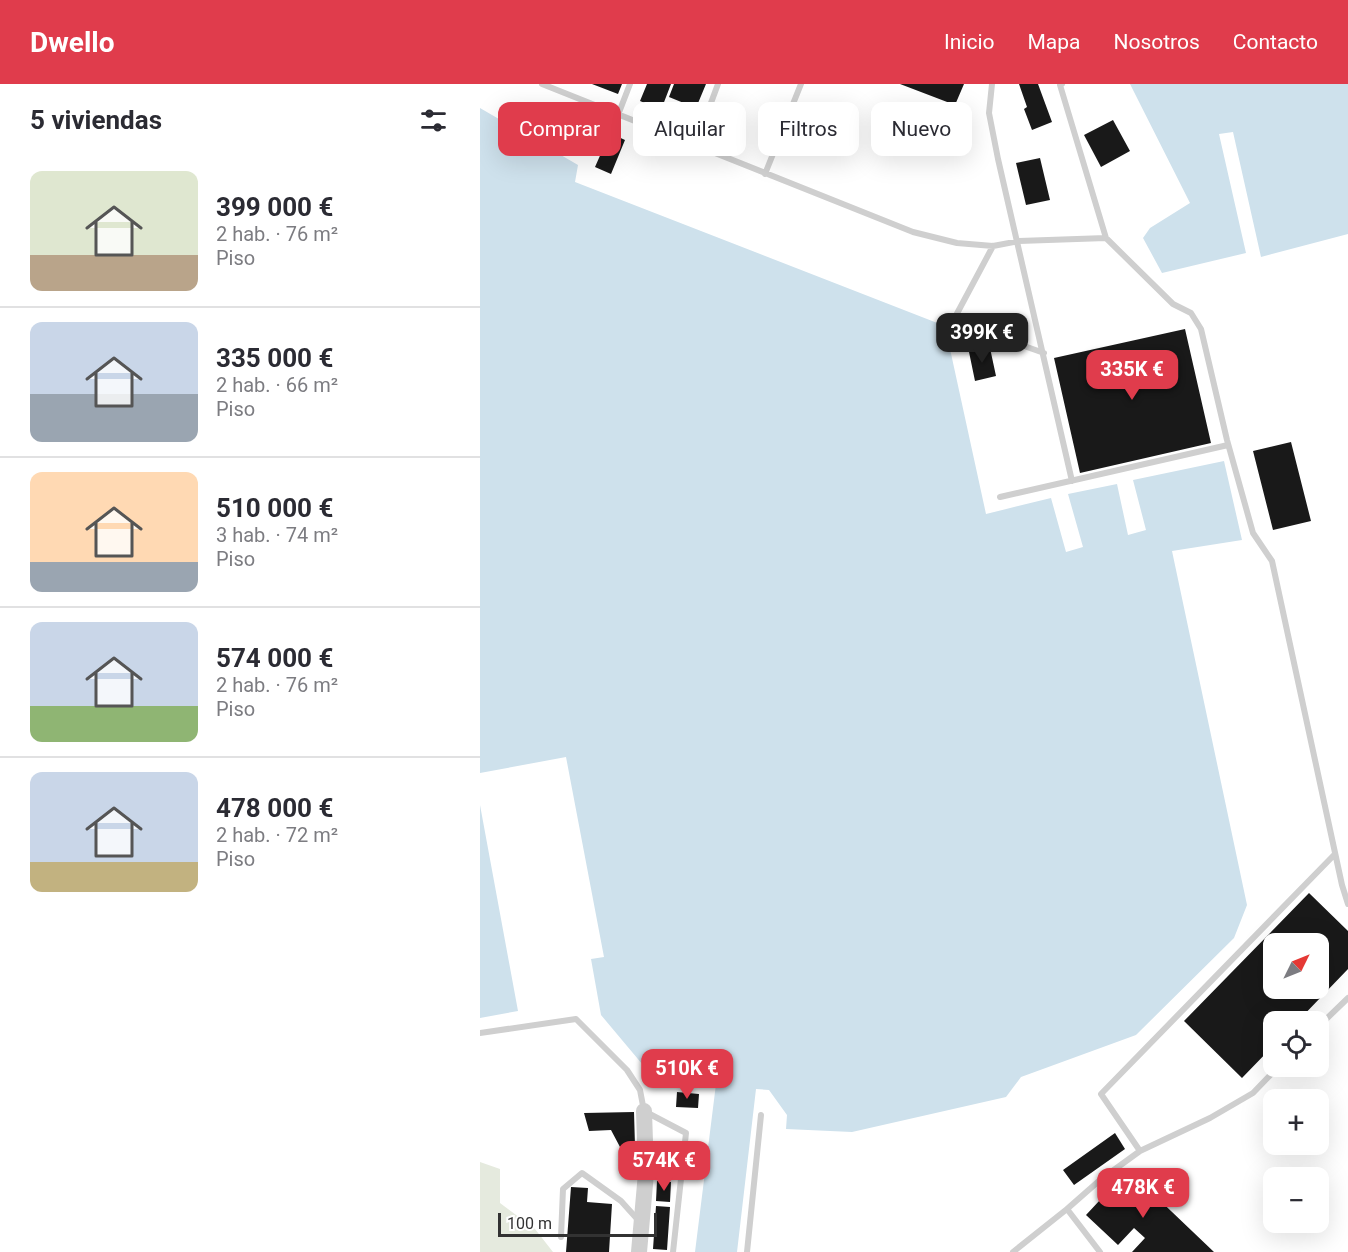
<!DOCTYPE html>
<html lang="es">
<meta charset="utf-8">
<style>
:root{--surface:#fff;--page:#f2f2f3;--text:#2b2b33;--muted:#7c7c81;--line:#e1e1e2;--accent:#e03c4c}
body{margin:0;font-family:Roboto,sans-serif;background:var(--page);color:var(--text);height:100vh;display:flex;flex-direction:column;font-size:22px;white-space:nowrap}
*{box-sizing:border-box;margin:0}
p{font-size:20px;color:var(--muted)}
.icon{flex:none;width:33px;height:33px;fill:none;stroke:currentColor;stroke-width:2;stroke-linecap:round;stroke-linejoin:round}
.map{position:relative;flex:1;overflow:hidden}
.side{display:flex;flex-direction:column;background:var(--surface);width:480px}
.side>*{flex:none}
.top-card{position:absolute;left:18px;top:18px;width:570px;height:54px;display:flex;gap:12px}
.needle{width:39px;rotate:47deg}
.tools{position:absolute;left:783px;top:849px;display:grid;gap:12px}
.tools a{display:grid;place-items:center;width:66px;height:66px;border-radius:12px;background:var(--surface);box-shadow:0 6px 24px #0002;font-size:30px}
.scale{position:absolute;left:18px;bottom:15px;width:159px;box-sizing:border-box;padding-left:6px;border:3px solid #323232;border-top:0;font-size:16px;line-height:21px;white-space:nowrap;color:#323232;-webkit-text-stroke:4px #fff;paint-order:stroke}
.price{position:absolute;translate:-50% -51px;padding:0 14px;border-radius:12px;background:var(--accent);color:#fff;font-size:20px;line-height:39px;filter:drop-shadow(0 2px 3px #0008)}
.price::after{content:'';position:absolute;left:50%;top:36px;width:18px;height:14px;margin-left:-9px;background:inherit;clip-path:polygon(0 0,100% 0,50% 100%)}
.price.active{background:#222;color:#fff}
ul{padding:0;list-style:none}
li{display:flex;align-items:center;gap:18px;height:150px;padding:0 30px}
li+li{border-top:2px solid var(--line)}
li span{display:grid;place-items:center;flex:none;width:168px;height:120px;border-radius:12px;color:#555}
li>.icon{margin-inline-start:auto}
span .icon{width:72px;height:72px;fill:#fffc;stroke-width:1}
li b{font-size:26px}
h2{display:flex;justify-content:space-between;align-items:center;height:72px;padding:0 30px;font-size:26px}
.pill{padding:0 21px;border-radius:12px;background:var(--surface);box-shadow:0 6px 24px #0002;font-size:21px;line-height:54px}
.pill.active{background:var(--accent);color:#fff}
header{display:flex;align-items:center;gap:36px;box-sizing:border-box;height:84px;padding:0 30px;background:var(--accent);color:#fff}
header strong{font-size:28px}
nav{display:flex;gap:33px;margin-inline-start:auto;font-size:21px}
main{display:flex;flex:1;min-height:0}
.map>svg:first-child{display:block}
</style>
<header>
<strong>Dwello</strong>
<nav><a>Inicio</a><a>Mapa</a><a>Nosotros</a><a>Contacto</a></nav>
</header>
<main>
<section class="side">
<h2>5 viviendas<svg class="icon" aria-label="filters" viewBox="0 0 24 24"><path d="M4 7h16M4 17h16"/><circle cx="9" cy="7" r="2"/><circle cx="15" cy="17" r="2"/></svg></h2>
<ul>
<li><span style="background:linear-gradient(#dfe7d0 70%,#b9a48a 0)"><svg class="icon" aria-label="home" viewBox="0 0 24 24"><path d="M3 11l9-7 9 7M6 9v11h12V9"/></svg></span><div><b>399 000 €</b><p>2 hab. · 76 m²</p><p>Piso</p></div></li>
<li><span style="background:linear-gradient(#c9d6e8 60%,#9aa5b1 0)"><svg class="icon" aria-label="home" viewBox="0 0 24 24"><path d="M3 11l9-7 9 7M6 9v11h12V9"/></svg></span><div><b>335 000 €</b><p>2 hab. · 66 m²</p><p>Piso</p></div></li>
<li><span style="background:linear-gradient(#ffd9b3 75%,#9aa5b1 0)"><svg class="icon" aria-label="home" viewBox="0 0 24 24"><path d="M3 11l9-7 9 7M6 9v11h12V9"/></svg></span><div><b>510 000 €</b><p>3 hab. · 74 m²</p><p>Piso</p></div></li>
<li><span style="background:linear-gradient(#c9d6e8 70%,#8fb573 0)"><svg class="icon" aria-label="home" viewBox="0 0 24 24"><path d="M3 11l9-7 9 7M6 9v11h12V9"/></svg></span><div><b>574 000 €</b><p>2 hab. · 76 m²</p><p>Piso</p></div></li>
<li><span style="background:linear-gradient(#c9d6e8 75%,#c2b280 0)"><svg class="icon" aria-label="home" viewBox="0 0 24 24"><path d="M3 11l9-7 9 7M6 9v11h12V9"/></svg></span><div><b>478 000 €</b><p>2 hab. · 72 m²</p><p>Piso</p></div></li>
</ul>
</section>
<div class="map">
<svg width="868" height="1168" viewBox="0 0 868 1168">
<rect width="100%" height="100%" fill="#fff"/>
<path fill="#e5eade" d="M0,1078L20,1085V1119L55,1145L73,1168H0Z"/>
<path fill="#cee1ec" d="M650,0H868V150L781,173L753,48L739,50L766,169L682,189L663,154L670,144L710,119Z
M0,24L98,81L95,98L465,242L506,430L571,414L586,468L603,463L588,410L637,400L648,451L666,446L653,396L744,377L762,456L692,467L767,821L754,854L656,951L541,993L526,1013L372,1048L306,1045L307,1031L289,1006L276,1005L257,1168H215L236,1000L173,993L121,931L111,875L124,873L86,673L0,689Z
M0,721L38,927L0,934Z"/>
<path fill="#191919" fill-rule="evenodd" d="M112,0H142L138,10Z
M167,0H191L181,26L160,17Z
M194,0H226L216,24L189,13Z
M420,0H484L475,21Z
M539,0H558L572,38L552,46L544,25L547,23Z
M633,36L650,67L621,83L604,51Z
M130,49L145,56L131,90L115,83Z
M560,74L570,116L546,121L536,79Z
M705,245L731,359L600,389L574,274Z
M510,264L516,292L495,297L489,268Z
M811,358L831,437L793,446L773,367Z
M829,809L868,847V885L817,938H794V961L762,994L704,937ZM794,860H838V904H794Z
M197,1008L219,1010L218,1024L196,1023Z
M154,1028L155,1062L140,1063L131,1046L109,1047L104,1029Z
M635,1049L645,1065L594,1101L583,1086Z
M187,1071L191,1094L179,1097L175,1073Z
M648,1086L734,1168H652L665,1154L654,1144L638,1161L606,1131Z
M177,1097L191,1098L190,1118L176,1117Z
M91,1103L108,1104L107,1118L132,1120L129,1168H86Z
M176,1122L190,1123L187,1166L173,1165Z"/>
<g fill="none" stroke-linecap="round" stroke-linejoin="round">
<path stroke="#cfcfcf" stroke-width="6" d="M62,0L433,148L477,159L513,162L539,157L626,154L693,220L711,229L721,245L747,356L773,449L792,477L862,801L868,820
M512,0L509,29L518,75L592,397
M582,0L580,1L626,154
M138,31L150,0
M215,62L238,0
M285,90L321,0
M513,162L473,237L564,269
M520,413L748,361
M838,943L868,914
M0,949L96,935L147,986L160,1006L164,1027L206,1049L193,1168
M660,1067L621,1010L855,770
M587,1125L620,1096L660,1067L730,1034L773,1009L799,982
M81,1153L83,1105L102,1089L141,1117L159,1137
M267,1168L281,1031
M533,1168L587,1125L620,1168"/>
<path stroke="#cfcfcf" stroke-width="16" d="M159,1168L166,1089L164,1027"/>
</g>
</svg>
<div class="tools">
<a><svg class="needle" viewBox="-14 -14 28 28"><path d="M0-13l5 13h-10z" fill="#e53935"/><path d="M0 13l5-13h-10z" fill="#7c7c81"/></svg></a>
<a><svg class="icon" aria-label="locate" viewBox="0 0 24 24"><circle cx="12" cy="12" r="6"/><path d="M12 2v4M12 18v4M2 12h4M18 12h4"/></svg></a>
<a>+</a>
<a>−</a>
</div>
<div class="scale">100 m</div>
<b class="price active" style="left:502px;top:280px">399K €</b>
<b class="price" style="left:652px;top:317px">335K €</b>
<b class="price" style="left:207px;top:1016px">510K €</b>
<b class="price" style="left:184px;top:1108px">574K €</b>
<b class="price" style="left:663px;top:1135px">478K €</b>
<div class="top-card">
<a class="pill active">Comprar</a>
<a class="pill">Alquilar</a>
<a class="pill">Filtros</a>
<a class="pill">Nuevo</a>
</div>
</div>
</main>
